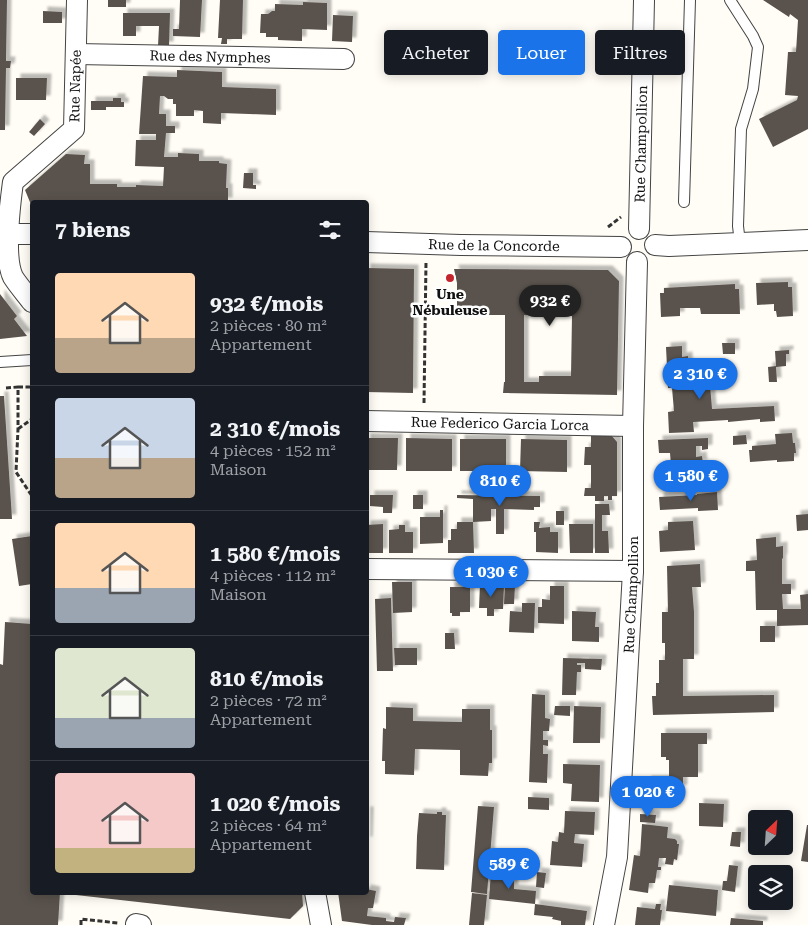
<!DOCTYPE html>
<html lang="fr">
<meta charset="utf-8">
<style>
:root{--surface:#171b24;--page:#242831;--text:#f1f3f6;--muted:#9ea1a6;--line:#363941;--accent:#1a73e8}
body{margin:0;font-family:"Roboto Serif",serif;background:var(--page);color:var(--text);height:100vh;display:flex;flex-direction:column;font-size:19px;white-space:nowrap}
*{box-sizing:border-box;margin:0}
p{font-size:16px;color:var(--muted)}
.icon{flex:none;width:28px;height:28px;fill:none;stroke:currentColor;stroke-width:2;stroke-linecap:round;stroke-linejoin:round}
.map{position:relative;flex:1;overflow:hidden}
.sheet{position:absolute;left:30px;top:200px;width:339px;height:695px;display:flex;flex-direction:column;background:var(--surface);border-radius:5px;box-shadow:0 2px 12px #0003}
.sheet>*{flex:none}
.guide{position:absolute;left:384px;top:30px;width:349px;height:45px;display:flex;gap:10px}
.needle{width:32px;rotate:25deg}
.controls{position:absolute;left:748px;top:810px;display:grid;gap:10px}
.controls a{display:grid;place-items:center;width:45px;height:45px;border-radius:5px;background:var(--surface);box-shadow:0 2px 12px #0003;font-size:25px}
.price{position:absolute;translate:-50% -42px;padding:0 11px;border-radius:18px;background:var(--accent);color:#fff;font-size:16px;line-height:32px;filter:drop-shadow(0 1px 2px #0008)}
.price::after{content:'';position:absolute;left:50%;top:30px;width:15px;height:11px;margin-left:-8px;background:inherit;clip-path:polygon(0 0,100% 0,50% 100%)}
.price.selected{background:#222;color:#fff}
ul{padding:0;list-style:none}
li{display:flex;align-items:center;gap:15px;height:125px;padding:0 25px}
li+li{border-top:1px solid var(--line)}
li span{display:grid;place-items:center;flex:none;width:140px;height:100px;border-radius:5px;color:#555}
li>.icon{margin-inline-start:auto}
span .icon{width:60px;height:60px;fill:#fffc;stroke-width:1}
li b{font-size:21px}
h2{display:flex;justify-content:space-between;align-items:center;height:60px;padding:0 25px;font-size:21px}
.chip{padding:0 18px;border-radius:5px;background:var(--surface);box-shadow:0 2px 12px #0003;font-size:18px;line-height:45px}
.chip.selected{background:var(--accent);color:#fff}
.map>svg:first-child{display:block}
</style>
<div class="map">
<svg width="808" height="925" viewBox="0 0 808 925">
<defs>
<filter id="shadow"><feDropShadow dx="4.5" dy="-4.5" stdDeviation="1" flood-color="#0004"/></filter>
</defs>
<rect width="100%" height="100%" fill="#fffdf5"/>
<path fill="#5a524d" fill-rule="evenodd" filter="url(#shadow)" d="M0,0H7L6,61H11L10,68H6L5,130H0Z
M108,0H126V7H108Z
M180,0H202L200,37L173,36V29H179Z
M220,0H243L242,39H227V44H221L222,38H218Z
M763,0H808V129L773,147L759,119L797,100L798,96L785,95L788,52H796L798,20L790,14L789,17Z
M303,2L327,3V30L302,29V41L278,40V37H266V33H260L261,14H268L272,11H275V4L303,5Z
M43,11L62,12V23H43Z
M123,13H170L169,46H158L159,26H136V36H123Z
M333,15L353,16L352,42L332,41Z
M177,70L222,72V87L276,89V115L221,113V124L203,123V111L194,110V116H176V104H173V99H168L164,96H160L159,114H166V126H175V133H166L164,157H178V153L199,154V161H219V163L227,164L226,188H228V202H32V207L25,190L66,154L85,155L84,164H90V184H117V187H136V185L163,186L164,167L135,166L136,140H156V134H139L143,76L177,77Z
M16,78H47L46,100H16Z
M113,98H121V102H124V107H106V110H91V101H113Z
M40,119L45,124L34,136L29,132Z
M244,173H253V185H256V189L243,188Z
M366,268L414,269L413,393L366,392Z
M454,269L608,270L619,281L617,395L503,393L504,382H505V315H457V283ZM524,315L572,316L571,376H539V382H524Z
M788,282V287H792L793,316L777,317L776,311H774V304L757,305L756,283Z
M735,284V289H739L740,314H701L700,308H680V316L661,317L660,293H664V288Z
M0,294L17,316L14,319L27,336L0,339Z
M722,343H735V354H723Z
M682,346V357L688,356L689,387L710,385L712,409L774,406L775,421L760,422V419L728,422V420L693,422L694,432L669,433L668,412L674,411L672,388H668L666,347Z
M789,350V354H786V366L776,367L777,382H769L768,367L776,366L775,351Z
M0,396H4L12,519H0Z
M792,433L793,443H795L796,453H794V461L777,462V460L750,462L749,450H752V446L776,444L775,434Z
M591,435H611L617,442V496H612V500H608V496H604V501H595V496H584L585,488H591V465H584L585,447H591Z
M746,435L747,444L733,445V436Z
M366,438H398L397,470H366Z
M406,438L452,439V471H406Z
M708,438V449L702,450V446H696V457L702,456L703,464L671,465L670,453H659L658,440Z
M460,439H506V471H460Z
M521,439L567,440V472L520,471Z
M717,492L718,510L698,511V508L660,510L659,497L697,495V494Z
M370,495H393L392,513H383V507L370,506Z
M413,495H423V509H413Z
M457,495L540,496V507H534V510L504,509V534H496V509H491V521L473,522V499L457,498Z
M595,504H609L610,515H602V531H608L609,553H595Z
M440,510H443V543L420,544V517H440Z
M556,511H564V525H556Z
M808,514V530L797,531L796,515Z
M693,521L695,550L660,552L659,531L668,530V522Z
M457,522H473L474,553H448V540H451V529H457Z
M534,522H540L539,528L550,527V532H558V553L536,552V532H534Z
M383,524V553H366V525Z
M569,524H593V553H570Z
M399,525H405V532H413V553H389V530L399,529Z
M32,536V584L19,586L12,539Z
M776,537V547L783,546V558L782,559V584H791V594H782L783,609H801L800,595L808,594V625L777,626V610H756L755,571H746V561L757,560L756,539Z
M700,564L701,587H692L694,612V659H683V696L774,695V712L653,715L652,696H656V683H659V660H665V643H662V612H668L667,566Z
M392,582H412V612L393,613Z
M480,584L504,585L503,609H494V616H487V608H479Z
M505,585H515L514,604H504Z
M550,586H564V624L538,623V607H542V599L550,600Z
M450,587H470V612H460V616H452V613H450Z
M391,598L393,671H377L375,599Z
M522,603H535L534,633L509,632L510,611L522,612Z
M572,611L596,612L595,627H599V642L572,641Z
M5,622L32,624V892H60L58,925H0V664L3,665Z
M760,626H775V642H760Z
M445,633H454L455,649H445Z
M394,648H417V665H395Z
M563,658L602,659L601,670L585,669V663H577V665H581V672H577L576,695H562Z
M532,694L545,695V718L550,719L549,731H543V740H548V746L543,745V754H548L547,783L529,782Z
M555,706H570V716L554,715Z
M574,706L601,707L600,743H573Z
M386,707L413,708V721L462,722V709H490V730H492V763H489L488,776L460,775V750L415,749L414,775L385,774V761H382L383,728L386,729Z
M661,733H707V744H698V777H683V789L647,790V780H674V777H669V760H666V757H661Z
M563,764L600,765L599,802L571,801L572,784L563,783Z
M528,797L549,798V810L528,809Z
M699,803L724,804L723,827L699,826Z
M478,806L494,807L487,894L471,892Z
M366,811H369L368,841H366Z
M565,811L595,812L594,835L575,834L574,843L584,844L582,867L550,865L552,841L558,842L559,832L564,833Z
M437,812H442V815H446L444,870L416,869L417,836L419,813L437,814Z
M640,814L656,815L655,823L640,822Z
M642,824L668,827L667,838L675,839L677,841V844H679L677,860L674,859L673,865L665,864L666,858H659L658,867H661V870H657L655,883H649L648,893L629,890L634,855L640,856Z
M807,825H808V862L801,861Z
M732,832H741L740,847L730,846Z
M729,865L738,866L735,892L722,890L723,881H727Z
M491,872L511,874L510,880H514V889L536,891L535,904L489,899Z
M537,872L546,873L544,888L536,887Z
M669,885L718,890L716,916L666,911Z
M366,889L376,891L373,908H368L367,916L386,918V921L394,922L395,917L406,918L404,925H372L342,921L338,892H366Z
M67,892H302L303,906L290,919L67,894Z
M472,893L487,895L484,925H469Z
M535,904L587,911L585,925H561V921L552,919L553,917L534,915Z
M656,904H661L660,910H662L660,925H635L637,907L655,909Z
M731,918L763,921V925H730Z"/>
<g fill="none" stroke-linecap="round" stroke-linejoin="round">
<defs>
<path id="service" d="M730,0L753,36L758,47L753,89L741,129L738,226L740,243
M684,202L690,0
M0,362L32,360"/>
<g id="minor">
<path id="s1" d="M76,54L344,59"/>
<path id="s2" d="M639,229L644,0"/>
<path d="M0,234H32"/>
<path id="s3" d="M366,242L461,245L621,247"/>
<path d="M655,245L669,246L808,240"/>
<path id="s4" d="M32,302C26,294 18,285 13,277C3,256 10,205 13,182L74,129L77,0"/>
<path id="s5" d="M366,421L633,426"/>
<path d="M366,569L633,571"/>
<path d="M315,892L321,925"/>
<path d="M136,924L141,925"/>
<path id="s6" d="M604,925L617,857L633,571V426L637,262"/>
</g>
</defs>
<use href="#service" stroke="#444" stroke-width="12"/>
<use href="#minor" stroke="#444" stroke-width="22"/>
<path stroke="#333" stroke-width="3" stroke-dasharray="5 2.5" stroke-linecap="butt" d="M608,227L621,217
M18,387H32
M6,388L18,387V429L16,472L32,496
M424,403L426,262
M18,429L32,419
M81,925V919L118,923"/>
<use href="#service" stroke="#fff" stroke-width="10"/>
<use href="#minor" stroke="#fff" stroke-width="20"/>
</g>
<circle fill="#c4262e" stroke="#fff" stroke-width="2" cx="450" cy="278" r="5"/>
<g text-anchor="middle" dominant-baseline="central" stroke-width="5" stroke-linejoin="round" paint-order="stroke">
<g font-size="14" fill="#111" stroke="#fff">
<text stroke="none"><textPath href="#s1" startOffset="134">Rue des Nymphes</textPath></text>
<text stroke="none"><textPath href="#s4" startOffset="251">Rue Napée</textPath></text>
<text stroke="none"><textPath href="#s2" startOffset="85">Rue Champollion</textPath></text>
<text stroke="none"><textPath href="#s3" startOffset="128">Rue de la Concorde</textPath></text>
<text stroke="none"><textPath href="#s5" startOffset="134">Rue Federico Garcia Lorca</textPath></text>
<text stroke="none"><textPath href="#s6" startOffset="332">Rue Champollion</textPath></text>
</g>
<g font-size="14" font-weight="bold" fill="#111" stroke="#fff">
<text x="450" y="294">Une<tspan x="450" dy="16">Nébuleuse</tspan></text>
</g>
</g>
</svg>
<div class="controls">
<a><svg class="needle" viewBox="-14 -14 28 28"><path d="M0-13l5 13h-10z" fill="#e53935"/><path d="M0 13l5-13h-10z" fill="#9ea1a6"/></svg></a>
<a><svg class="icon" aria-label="layers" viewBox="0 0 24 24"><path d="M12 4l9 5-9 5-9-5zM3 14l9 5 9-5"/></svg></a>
</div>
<b class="price selected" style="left:550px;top:327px">932 €</b>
<b class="price" style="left:700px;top:400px">2 310 €</b>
<b class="price" style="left:691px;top:502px">1 580 €</b>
<b class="price" style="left:500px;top:507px">810 €</b>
<b class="price" style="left:491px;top:598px">1 030 €</b>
<b class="price" style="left:648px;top:818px">1 020 €</b>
<b class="price" style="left:509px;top:890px">589 €</b>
<div class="guide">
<a class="chip">Acheter</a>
<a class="chip selected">Louer</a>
<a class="chip">Filtres</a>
</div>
<section class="sheet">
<h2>7 biens<svg class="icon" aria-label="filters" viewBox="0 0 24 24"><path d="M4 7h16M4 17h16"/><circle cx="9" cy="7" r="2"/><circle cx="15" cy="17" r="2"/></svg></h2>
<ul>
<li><span style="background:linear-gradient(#ffd9b3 65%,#b9a48a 0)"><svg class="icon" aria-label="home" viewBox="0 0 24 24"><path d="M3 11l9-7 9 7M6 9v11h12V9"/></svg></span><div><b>932 €/mois</b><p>2 pièces · 80 m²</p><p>Appartement</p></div></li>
<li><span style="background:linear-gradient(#c9d6e8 60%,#b9a48a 0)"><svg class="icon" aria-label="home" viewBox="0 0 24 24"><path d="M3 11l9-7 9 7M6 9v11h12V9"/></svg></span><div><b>2 310 €/mois</b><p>4 pièces · 152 m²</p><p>Maison</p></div></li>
<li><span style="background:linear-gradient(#ffd9b3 65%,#9aa5b1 0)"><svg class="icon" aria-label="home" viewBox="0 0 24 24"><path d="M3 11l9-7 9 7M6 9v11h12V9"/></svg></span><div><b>1 580 €/mois</b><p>4 pièces · 112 m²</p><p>Maison</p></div></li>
<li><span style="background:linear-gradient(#dfe7d0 70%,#9aa5b1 0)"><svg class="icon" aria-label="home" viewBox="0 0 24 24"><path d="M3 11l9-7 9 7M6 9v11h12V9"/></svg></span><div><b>810 €/mois</b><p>2 pièces · 72 m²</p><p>Appartement</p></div></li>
<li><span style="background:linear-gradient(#f6c9c9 75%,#c2b280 0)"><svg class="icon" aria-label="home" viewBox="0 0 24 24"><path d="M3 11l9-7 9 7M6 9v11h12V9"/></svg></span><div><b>1 020 €/mois</b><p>2 pièces · 64 m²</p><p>Appartement</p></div></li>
</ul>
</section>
</div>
